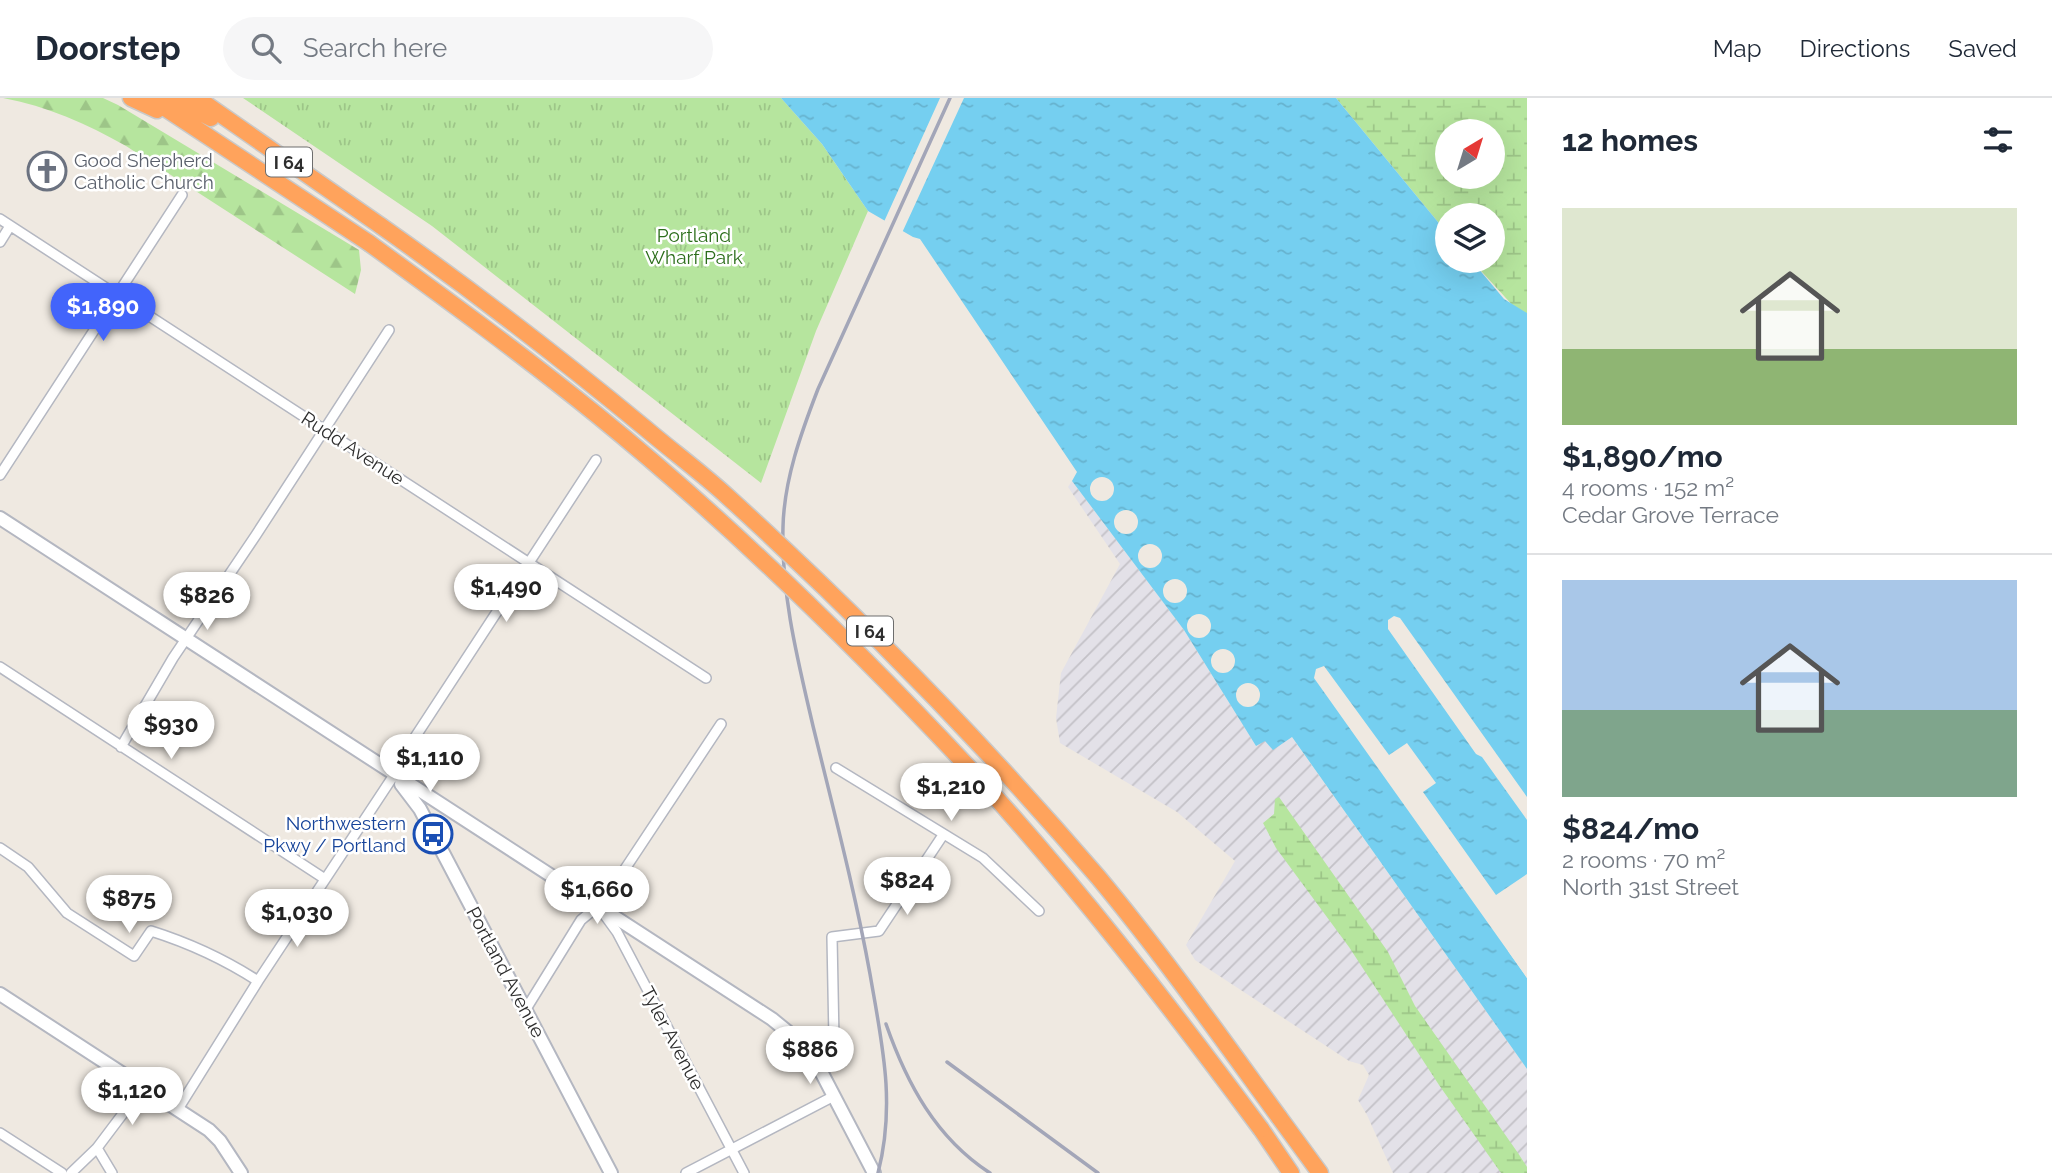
<!DOCTYPE html>
<meta charset="utf-8">
<style>
:root{--surface:#fff;--page:#f6f6f7;--text:#1f2937;--muted:#747a83;--line:#e0e1e3;--accent:#4264fb}
body{margin:0;font-family:Raleway,sans-serif;background:var(--page);color:var(--text);height:100vh;display:flex;flex-direction:column;font-size:26px;white-space:nowrap}
*{box-sizing:border-box;margin:0}
p{font-size:23px;color:var(--muted)}
.icon{flex:none;width:38px;height:38px;fill:none;stroke:currentColor;stroke-width:2;stroke-linecap:round;stroke-linejoin:round}
.map{position:relative;flex:1;overflow:hidden}
.side{display:flex;flex-direction:column;background:var(--surface);width:525px}
.side>*{flex:none}
.needle{width:46px;rotate:38deg}
.fabs{position:absolute;left:1435px;top:21px;display:grid;gap:14px}
.fabs a{display:grid;place-items:center;width:70px;height:70px;border-radius:50%;background:var(--surface);box-shadow:0 7px 28px #0002;font-size:35px}
.price{position:absolute;translate:-50% -60px;padding:0 16px;border-radius:24px;background:#fff;color:#222;font-size:23px;line-height:46px;filter:drop-shadow(0 2px 4px #0008)}
.price::after{content:'';position:absolute;left:50%;top:42px;width:21px;height:16px;margin-left:-10px;background:inherit;clip-path:polygon(0 0,100% 0,50% 100%)}
.price.on{background:var(--accent);color:#fff}
ul{padding:0;list-style:none}
li{display:grid;align-content:center;gap:14px;height:371px;padding:0 35px}
li+li{border-top:2px solid var(--line)}
li span{display:grid;place-items:center;height:217px;border-radius:0px;color:#555}
li>.icon{margin-inline-start:auto}
span .icon{width:126px;height:126px;fill:#fffc;stroke-width:1}
li b{font-size:30px}
h2{display:flex;justify-content:space-between;align-items:center;height:84px;padding:0 35px;font-size:30px}
header{display:flex;align-items:center;gap:42px;box-sizing:border-box;height:98px;padding:0 35px;background:var(--surface);border-bottom:2px solid var(--line)}
header strong{font-size:33px}
nav{display:flex;gap:38px;margin-inline-start:auto;font-size:24px}
.search{width:490px;height:63px;background:var(--page);display:flex;align-items:center;gap:18px;box-sizing:border-box;padding:0 24px;border-radius:38px;color:var(--muted);font-size:26px}
main{display:flex;flex:1;min-height:0}
.map>svg:first-child{display:block}
</style>
<header>
<strong>Doorstep</strong>
<div class="search"><svg class="icon" aria-label="search" viewBox="0 0 24 24"><circle cx="10" cy="10" r="6"/><path d="M15 15l6 6"/></svg>Search here</div>
<nav><a>Map</a><a>Directions</a><a>Saved</a></nav>
</header>
<main>
<div class="map">
<svg width="1527" height="1075" viewBox="0 0 1527 1075">
<defs>
<pattern id="industrial-furrows" width="10" height="10" patternUnits="userSpaceOnUse" patternTransform="scale(1.75)"><rect width="10" height="10" fill="#e3e1e8"/><path d="M-1 1l2-2M0 10L10 0M9 11l2-2" fill="none" stroke="#c3c1c7"/></pattern>
<pattern id="grass-tufts" width="24" height="20" patternUnits="userSpaceOnUse" patternTransform="scale(1.75)"><rect width="24" height="20" fill="#b6e59e"/><path d="M3 7l-1-3M5 7V3M7 7l1-3M15 17l-1-3M17 17v-4M19 17l1-3" fill="none" stroke="#9dc588"/></pattern>
<pattern id="forest-firs" width="22" height="20" patternUnits="userSpaceOnUse" patternTransform="scale(1.75)"><rect width="22" height="20" fill="#b6e59e"/><path d="M5 1l3.5 6h-7zM16 11l3.5 6h-7z" fill="#9dc588"/></pattern>
<pattern id="wetland-marsh" width="20" height="14" patternUnits="userSpaceOnUse" patternTransform="scale(1.75)"><rect width="20" height="14" fill="#b6e59e"/><path d="M1 5h8M5 5V1M11 12h8M15 12V8" fill="none" stroke="#9dc588"/></pattern>
<pattern id="water-ripples" width="26" height="14" patternUnits="userSpaceOnUse" patternTransform="scale(1.75)"><rect width="26" height="14" fill="#75cff0"/><path d="M2 4q2-2 4 0t4 0M15 11q2-2 4 0t4 0" fill="none" stroke="#66b2ce"/></pattern>
</defs>
<rect width="100%" height="100%" fill="#efe9e1"/>
<path fill="url(#industrial-furrows)" d="M1072,383L1184,532L1256,648L1279,621L1527,971V1075H1393L1367,1017L1358,1002L1369,977L1363,967L1349,963L1195,862L1186,847L1235,763L1177,714L1060,645L1056,620L1061,575L1120,466L1068,389Z"/>
<path fill="url(#grass-tufts)" d="M243,0H781L822,46L868,113L816,233L761,385L432,128Z"/>
<path fill="url(#forest-firs)" d="M3,0H103L118,7L359,152L361,172L355,196L126,48C87,26 47,8 3,0Z"/>
<path fill="url(#wetland-marsh)" fill-rule="evenodd" d="M1336,0H1527V223L1472,163H1493V117H1447V135ZM1447,33H1493V79H1447Z
M1279,699L1388,854L1415,908L1518,1055L1527,1069V1075H1501L1439,987L1349,849L1276,750L1263,725L1274,716L1275,701Z"/>
<path fill="url(#water-ripples)" d="M781,0H1336L1447,135V163H1472L1504,201L1527,215V826L1508,853L1527,880V971L1292,639L1273,652L1265,643L1256,648L1184,532L1072,383L1077,374L920,141L913,139L868,113L822,46Z"/>
<path fill="#efe9e1" d="M940,0H964L901,137L883,126Z
M1090 391a12 12 0 1 1 24 0a12 12 0 1 1-24 0Z
M1114 424a12 12 0 1 1 24 0a12 12 0 1 1-24 0Z
M1138 458a12 12 0 1 1 24 0a12 12 0 1 1-24 0Z
M1163 493a12 12 0 1 1 24 0a12 12 0 1 1-24 0Z
M1187 528a12 12 0 1 1 24 0a12 12 0 1 1-24 0Z
M1394,518L1400,520L1527,699V722L1482,659L1476,656L1388,531V522Z
M1211 563a12 12 0 1 1 24 0a12 12 0 1 1-24 0Z
M1324,568L1389,657L1407,645L1436,685L1423,694L1496,797L1527,776V830L1525,832L1527,843L1513,853L1527,874V880L1314,580L1316,571Z
M1236 597a12 12 0 1 1 24 0a12 12 0 1 1-24 0Z"/>
<g fill="none" stroke-linecap="round" stroke-linejoin="round">
<defs>
<path id="street" d="M0,121L706,580
M0,144L10,128
M0,377L182,97
M0,569L325,781
M121,649L173,560L256,437L389,232
M836,670L983,760L1039,813
M0,750L28,769L67,815L134,858L151,833C189,845 224,861 258,883
M601,812L617,834L744,1075
M526,911L581,822L598,808L613,789L721,626
M815,962L827,954L834,942L832,839L879,833L943,737
M178,1011L258,883L394,677L406,653L596,362
M0,1035L62,1075
M97,1050L112,1075
M71,1075L97,1050L143,989
M686,1075L834,998"/>
<path id="secondary" d="M0,420L772,921L799,943L815,962L874,1075
M401,686L420,711L611,1075
M0,896L209,1032L220,1043L241,1075"/>
<path id="highway" d="M131,0L157,12
M150,0L369,145
M171,0L211,20
M197,0L381,128
M1279,1019L1320,1075
M1261,1031L1291,1075"/>
</defs>
<use href="#street" stroke="#b4b7c1" stroke-width="12"/>
<use href="#secondary" stroke="#b4b7c1" stroke-width="16"/>
<use href="#highway" stroke="#c9c9c9" stroke-width="19"/>
<use href="#street" stroke="#fff" stroke-width="9"/>
<use href="#secondary" stroke="#fff" stroke-width="12"/>
<use href="#highway" stroke="#ffa35c" stroke-width="16"/>
<path stroke="#a3a6b8" stroke-width="3.5" d="M886,926C907,986 936,1040 990,1075
M947,964L1098,1075
M878,1075C896,1005 882,946 870,876C855,793 833,710 813,628C798,563 781,497 783,429C784,382 801,335 818,291L950,0"/>
<defs>
<path id="highway-bridge" d="M381,128C472,192 559,259 645,330C672,353 702,375 728,399C859,518 983,645 1098,779C1162,856 1220,938 1279,1019
M369,145C446,201 523,257 597,317C730,425 853,546 970,671C1075,785 1169,907 1261,1031"/>
</defs>
<use href="#highway-bridge" stroke="#c9c9c9" stroke-width="19" stroke-linecap="butt"/>
<use href="#highway-bridge" stroke="#ffa35c" stroke-width="16"/>
</g>
<defs>
<symbol id="church-ring" viewBox="-11 -11 22 22"><circle r="9.5" fill="#fff" stroke="#6b7280" stroke-width="1.5"/><path d="M-1.2-6h2.4v3.5h3.3v2.4h-3.3V6h-2.4V-.1h-3.3v-2.4h3.3Z" fill="#6b7280"/></symbol>
<symbol id="bus-ring" viewBox="-11 -11 22 22"><circle r="9.5" fill="#fff" stroke="#1a4fb4" stroke-width="1.5"/><path d="M-5-6H5V4H4V6H2V4H-2V6H-4V4H-5ZM-3.5-4V0h7V-4ZM-3.5 1.2v1.5H-2V1.2ZM2 1.2v1.5H3.5V1.2Z" fill="#1a4fb4"/></symbol>
</defs>
<g fill-rule="evenodd">
<use href="#church-ring" x="25" y="51" width="44" height="44"/>
<use href="#bus-ring" x="411" y="714" width="44" height="44"/>
</g>
<g text-anchor="middle" dominant-baseline="central" stroke-width="5" stroke-linejoin="round" paint-order="stroke">
<g fill="#fff" stroke="#6d6d6d" stroke-width="2">
<rect x="266" y="49.5" width="46" height="29" rx="5"/>
<rect x="847" y="518.5" width="46" height="29" rx="5"/>
</g>
<g font-size="18" font-weight="bold" fill="#2e2e2e">
<text x="289" y="64">I 64</text>
<text x="870" y="533">I 64</text>
</g>
<g font-size="19" fill="#5b616d" stroke="#fff" text-anchor="start">
<text x="74" y="62">Good Shepherd<tspan x="74" dy="22">Catholic Church</tspan></text>
</g>
<g font-size="19" fill="#2c6e1b" stroke="#fff">
<text x="694" y="137">Portland<tspan x="694" dy="22">Wharf Park</tspan></text>
</g>
<g font-size="19" fill="#2e2e2e" stroke="#fff">
<text transform="translate(353 350) rotate(33)">Rudd Avenue</text>
<text transform="translate(506 874) rotate(62)">Portland Avenue</text>
<text transform="translate(673 940) rotate(62)">Tyler Avenue</text>
</g>
<g font-size="19" fill="#164399" stroke="#fff" text-anchor="end">
<text x="406" y="725">Northwestern<tspan x="406" dy="22">Pkwy / Portland</tspan></text>
</g>
</g>
</svg>
<div class="fabs">
<a><svg class="needle" viewBox="-14 -14 28 28"><path d="M0-13l5 13h-10z" fill="#e53935"/><path d="M0 13l5-13h-10z" fill="#747a83"/></svg></a>
<a><svg class="icon" aria-label="layers" viewBox="0 0 24 24"><path d="M12 4l9 5-9 5-9-5zM3 14l9 5 9-5"/></svg></a>
</div>
<b class="price on" style="left:103px;top:245px">$1,890</b>
<b class="price" style="left:506px;top:526px">$1,490</b>
<b class="price" style="left:207px;top:534px">$826</b>
<b class="price" style="left:171px;top:663px">$930</b>
<b class="price" style="left:430px;top:696px">$1,110</b>
<b class="price" style="left:951px;top:725px">$1,210</b>
<b class="price" style="left:907px;top:819px">$824</b>
<b class="price" style="left:597px;top:828px">$1,660</b>
<b class="price" style="left:129px;top:837px">$875</b>
<b class="price" style="left:297px;top:851px">$1,030</b>
<b class="price" style="left:810px;top:988px">$886</b>
<b class="price" style="left:132px;top:1029px">$1,120</b>
</div>
<section class="side">
<h2>12 homes<svg class="icon" aria-label="filters" viewBox="0 0 24 24"><path d="M4 7h16M4 17h16"/><circle cx="9" cy="7" r="2"/><circle cx="15" cy="17" r="2"/></svg></h2>
<ul>
<li><span style="background:linear-gradient(#dfe7d0 65%,#8fb573 0)"><svg class="icon" aria-label="home" viewBox="0 0 24 24"><path d="M3 11l9-7 9 7M6 9v11h12V9"/></svg></span><div><b>$1,890/mo</b><p>4 rooms · 152 m²</p><p>Cedar Grove Terrace</p></div></li>
<li><span style="background:linear-gradient(#a9c7e8 60%,#7fa58c 0)"><svg class="icon" aria-label="home" viewBox="0 0 24 24"><path d="M3 11l9-7 9 7M6 9v11h12V9"/></svg></span><div><b>$824/mo</b><p>2 rooms · 70 m²</p><p>North 31st Street</p></div></li>
</ul>
</section>
</main>
